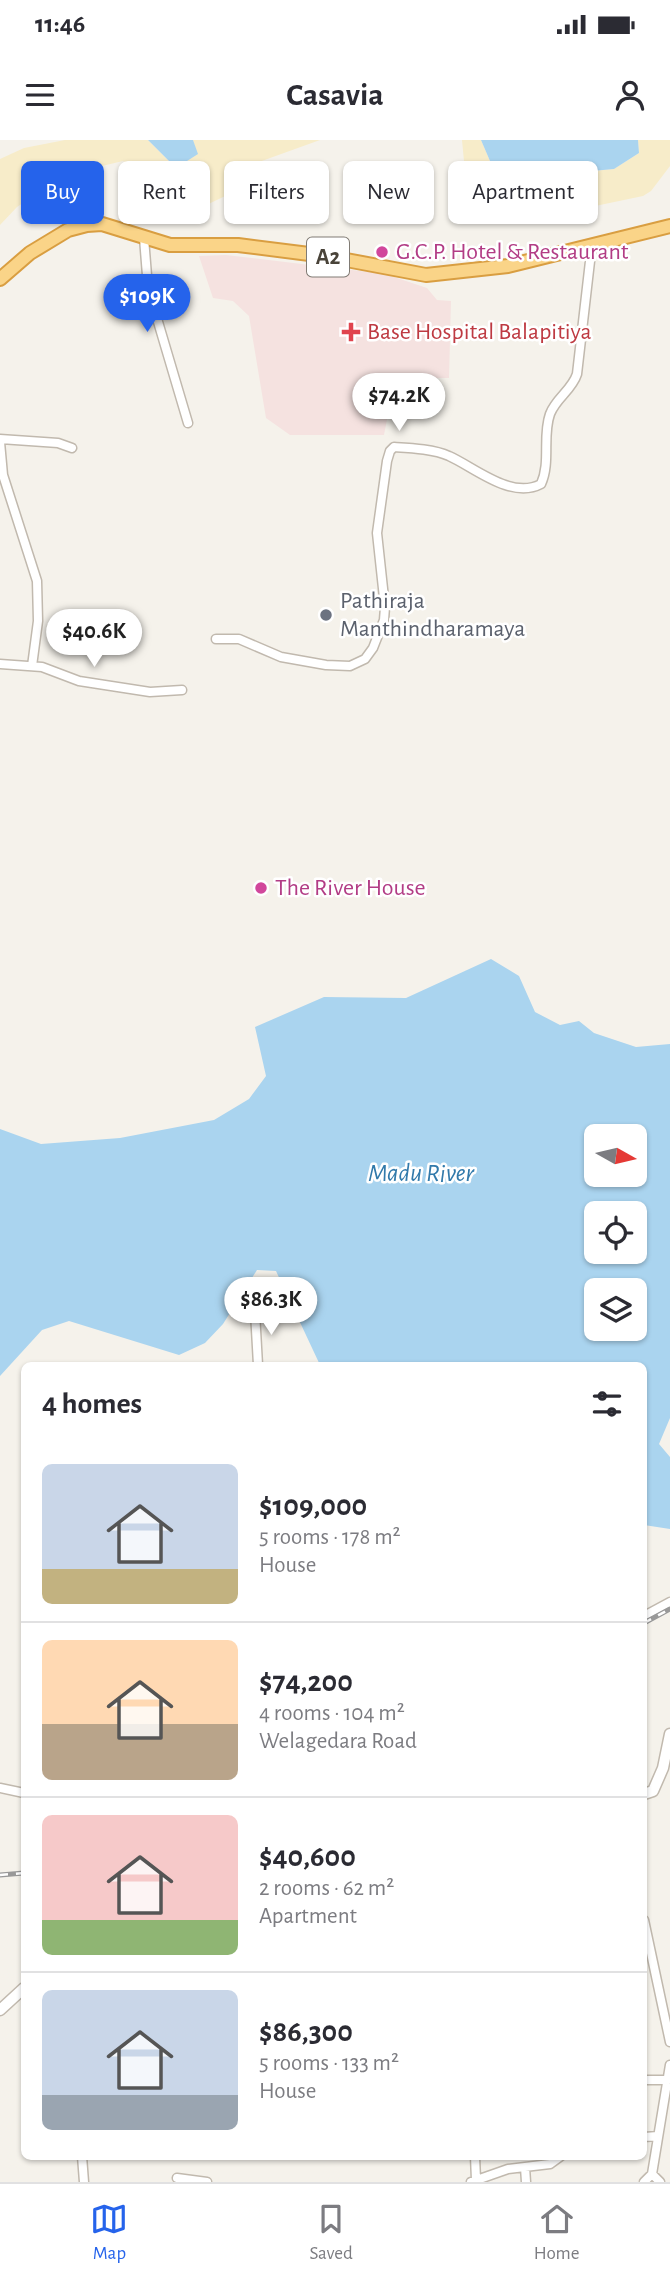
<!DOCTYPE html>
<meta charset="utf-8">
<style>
:root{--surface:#fff;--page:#f2f2f3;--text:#2b2b33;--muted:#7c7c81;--line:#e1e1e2;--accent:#2563eb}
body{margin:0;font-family:"Alegreya Sans",sans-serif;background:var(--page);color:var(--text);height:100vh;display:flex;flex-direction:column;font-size:26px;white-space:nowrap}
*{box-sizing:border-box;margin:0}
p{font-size:23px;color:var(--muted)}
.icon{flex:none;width:38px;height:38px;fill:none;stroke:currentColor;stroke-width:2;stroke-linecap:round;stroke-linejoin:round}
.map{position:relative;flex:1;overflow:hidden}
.panel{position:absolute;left:21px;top:1222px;width:626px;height:798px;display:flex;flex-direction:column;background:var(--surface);border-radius:10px;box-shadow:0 2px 5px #0004}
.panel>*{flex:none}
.hud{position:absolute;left:21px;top:21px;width:628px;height:63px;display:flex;gap:14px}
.needle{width:46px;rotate:98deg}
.buttons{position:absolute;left:584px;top:984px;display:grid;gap:14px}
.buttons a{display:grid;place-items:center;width:63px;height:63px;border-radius:10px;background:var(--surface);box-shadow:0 2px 5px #0004;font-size:35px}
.price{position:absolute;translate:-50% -60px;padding:0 16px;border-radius:24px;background:#fff;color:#222;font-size:23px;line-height:46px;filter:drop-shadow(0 2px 4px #0008)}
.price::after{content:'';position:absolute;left:50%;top:42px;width:21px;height:16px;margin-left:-10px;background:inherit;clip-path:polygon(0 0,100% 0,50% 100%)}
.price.on{background:var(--accent);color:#fff}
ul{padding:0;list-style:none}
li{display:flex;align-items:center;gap:21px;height:175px;padding:0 21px}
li+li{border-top:2px solid var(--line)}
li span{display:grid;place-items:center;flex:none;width:196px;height:140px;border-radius:10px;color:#555}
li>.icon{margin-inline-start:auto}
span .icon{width:84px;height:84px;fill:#fffc;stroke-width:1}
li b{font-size:30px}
h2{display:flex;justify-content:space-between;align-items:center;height:84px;padding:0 21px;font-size:30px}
.chip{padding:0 24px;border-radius:10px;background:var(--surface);box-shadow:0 2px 5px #0004;font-size:24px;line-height:63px}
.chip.on{background:var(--accent);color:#fff}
.status{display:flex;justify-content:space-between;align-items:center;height:49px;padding:0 35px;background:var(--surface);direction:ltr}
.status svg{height:19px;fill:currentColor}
header{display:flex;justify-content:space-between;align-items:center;height:91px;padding:0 21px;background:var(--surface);font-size:32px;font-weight:700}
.tab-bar{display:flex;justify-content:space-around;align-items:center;height:98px;border-top:2px solid var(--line);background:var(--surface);font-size:19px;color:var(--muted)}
.tab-bar a{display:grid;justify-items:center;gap:4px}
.tab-bar .on{color:var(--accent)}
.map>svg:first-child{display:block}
</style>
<div class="status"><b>11:46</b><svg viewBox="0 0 49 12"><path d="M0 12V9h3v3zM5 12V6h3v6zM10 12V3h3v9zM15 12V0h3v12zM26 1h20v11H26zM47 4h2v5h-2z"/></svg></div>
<header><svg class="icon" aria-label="menu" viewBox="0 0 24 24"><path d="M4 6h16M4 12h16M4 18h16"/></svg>Casavia<svg class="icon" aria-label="person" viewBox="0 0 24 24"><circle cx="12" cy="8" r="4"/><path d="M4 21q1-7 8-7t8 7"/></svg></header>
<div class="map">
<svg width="670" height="2042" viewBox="0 0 670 2042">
<rect width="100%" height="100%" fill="#f5f2eb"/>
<path fill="#f5e2e0" d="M226,115L385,134L427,148L437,160L451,161L449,238H395L384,295H290L266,278L249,176L233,161L213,158L199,116Z"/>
<path fill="#f7ecc9" d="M65,0H148L176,28L197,14L193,0H320L259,22L238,50L202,67L164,47L123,21L64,35L17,67L0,85V19L24,8Z
M462,0H481L490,21L533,34L581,32L614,29L639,13L638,0H670V26L651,51L643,56L557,74L533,70L515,55L484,51L464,21Z"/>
<path fill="#aad4ef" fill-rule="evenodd" d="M148,0H193L198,14L176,28Z
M481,0H638L639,13L614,29L581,32L533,34L490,21Z
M491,819L519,836L535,872L560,885L579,881L594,893L636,907L670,904V1278L659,1304L670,1317V1389L644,1385V1225H320L276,1131L257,1130L223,1184L205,1203L179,1215L69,1181L42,1190L0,1236V989L41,1004L120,998L214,980L249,959L266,936L255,887L324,857L406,858ZM597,996H635V1034H597ZM597,1073H635V1111H597ZM597,1150H635V1188H597Z"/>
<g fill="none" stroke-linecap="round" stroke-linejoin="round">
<defs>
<path id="minor" d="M144,98L148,148L188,283
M0,299L58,303L72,308
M0,302L3,335L37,441L38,481L32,526
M216,499H239L281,517L326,525L350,526L365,519L373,508L384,480L385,467L377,393L387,321L390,311L394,307C411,308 434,309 449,316C474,327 511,360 541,344C551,322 542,296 550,274C556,258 572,250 577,234L592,104
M0,524L42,527L79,541L150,552L182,550
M255,1172L258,1225
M644,1476L670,1462
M0,1648L24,1653
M644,1780L670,1902
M644,1940H668
M644,1997L658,1996
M82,2016L84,2042
M475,2016L476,2040
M525,2027L526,2042
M652,2034L670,1925
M177,2038L207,2042
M471,2042L508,2029L550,2024L561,2016
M644,2042L652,2034L660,2042"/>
<path id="tertiary" d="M644,1654L653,1651L663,1628L670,1594
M0,1870L24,1848"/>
<path id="trunk" d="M0,139L30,113L68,90L87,85L102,84L170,105H238L325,116L426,135L508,126L670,86"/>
</defs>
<use href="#minor" stroke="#c1b9ae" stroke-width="11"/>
<use href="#tertiary" stroke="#c1b9ae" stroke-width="13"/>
<use href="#trunk" stroke="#d99e41" stroke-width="16"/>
<use href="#minor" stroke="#fff" stroke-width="8"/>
<use href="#tertiary" stroke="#fff" stroke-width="10"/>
<use href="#trunk" stroke="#fad488" stroke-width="12"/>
<defs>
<path id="rail" d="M644,1483L670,1469
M0,1735L24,1733"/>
</defs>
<use href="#rail" stroke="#999" stroke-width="5"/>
<use href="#rail" stroke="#fff" stroke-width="2.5" stroke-dasharray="8" stroke-linecap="butt"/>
</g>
<g fill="#d1479c" stroke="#fff" stroke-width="2.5">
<circle cx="382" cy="112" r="7"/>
<circle cx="261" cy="748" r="7"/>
</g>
<path fill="#e0444e" stroke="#fff" stroke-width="2.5" d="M347.5 181.5h7v7h7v7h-7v7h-7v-7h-7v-7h7z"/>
<circle fill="#6b7280" stroke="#fff" stroke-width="2.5" cx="326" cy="475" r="7"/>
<g text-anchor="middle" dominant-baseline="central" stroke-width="5" stroke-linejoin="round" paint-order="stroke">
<rect fill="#fff" stroke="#807b74" stroke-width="2" x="307" y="97.5" width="42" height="39" rx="5"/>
<g font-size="23" font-weight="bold" fill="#494339">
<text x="328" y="117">A2</text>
</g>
<g font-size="24" fill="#b23c85" stroke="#fff" text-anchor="start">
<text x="396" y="112">G.C.P. Hotel &amp; Restaurant</text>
<text x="275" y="748">The River House</text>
</g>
<g font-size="24" fill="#be3a42" stroke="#fff" text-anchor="start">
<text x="367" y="192">Base Hospital Balapitiya</text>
</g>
<g font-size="24" fill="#5b616d" stroke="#fff" text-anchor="start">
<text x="340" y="461">Pathiraja<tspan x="340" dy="28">Manthindharamaya</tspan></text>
</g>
<g font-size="26" font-style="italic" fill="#327aab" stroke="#fff">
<text x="421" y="1033">Madu River</text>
</g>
</g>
</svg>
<div class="buttons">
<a><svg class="needle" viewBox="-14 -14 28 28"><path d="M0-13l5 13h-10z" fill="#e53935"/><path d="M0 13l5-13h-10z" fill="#7c7c81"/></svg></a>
<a><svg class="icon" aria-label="locate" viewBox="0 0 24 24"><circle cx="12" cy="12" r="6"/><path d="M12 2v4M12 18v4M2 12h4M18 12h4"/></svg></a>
<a><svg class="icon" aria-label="layers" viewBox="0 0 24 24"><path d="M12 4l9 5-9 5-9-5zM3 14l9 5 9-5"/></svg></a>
</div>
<b class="price on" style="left:147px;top:194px">$109K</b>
<b class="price" style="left:399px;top:293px">$74.2K</b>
<b class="price" style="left:94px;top:529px">$40.6K</b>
<b class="price" style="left:271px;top:1197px">$86.3K</b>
<div class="hud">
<a class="chip on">Buy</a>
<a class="chip">Rent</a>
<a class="chip">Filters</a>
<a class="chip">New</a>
<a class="chip">Apartment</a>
</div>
<section class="panel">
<h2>4 homes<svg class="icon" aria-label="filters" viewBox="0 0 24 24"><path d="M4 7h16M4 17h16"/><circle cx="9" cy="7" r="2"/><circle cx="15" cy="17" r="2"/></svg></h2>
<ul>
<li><span style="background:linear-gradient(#c9d6e8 75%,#c2b280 0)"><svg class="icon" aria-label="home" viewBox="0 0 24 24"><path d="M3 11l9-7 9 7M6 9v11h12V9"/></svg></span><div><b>$109,000</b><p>5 rooms · 178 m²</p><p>House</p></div></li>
<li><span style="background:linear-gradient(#ffd9b3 60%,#b9a48a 0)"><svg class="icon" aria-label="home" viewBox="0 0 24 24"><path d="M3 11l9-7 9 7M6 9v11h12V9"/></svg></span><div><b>$74,200</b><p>4 rooms · 104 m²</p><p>Welagedara Road</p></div></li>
<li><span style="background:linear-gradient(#f6c9c9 75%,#8fb573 0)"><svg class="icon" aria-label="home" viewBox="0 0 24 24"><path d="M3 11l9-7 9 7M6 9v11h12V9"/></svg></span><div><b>$40,600</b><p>2 rooms · 62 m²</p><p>Apartment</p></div></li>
<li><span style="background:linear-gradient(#c9d6e8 75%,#9aa5b1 0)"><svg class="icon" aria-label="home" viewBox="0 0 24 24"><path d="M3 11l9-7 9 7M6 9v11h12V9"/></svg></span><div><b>$86,300</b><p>5 rooms · 133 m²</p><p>House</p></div></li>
</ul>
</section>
</div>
<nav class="tab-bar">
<a class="on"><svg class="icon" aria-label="map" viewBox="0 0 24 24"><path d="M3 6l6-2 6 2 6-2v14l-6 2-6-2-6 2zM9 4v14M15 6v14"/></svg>Map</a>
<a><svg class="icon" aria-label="saved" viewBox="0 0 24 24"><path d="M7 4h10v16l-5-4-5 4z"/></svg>Saved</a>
<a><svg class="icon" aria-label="home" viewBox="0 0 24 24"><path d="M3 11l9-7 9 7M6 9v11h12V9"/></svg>Home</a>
</nav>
